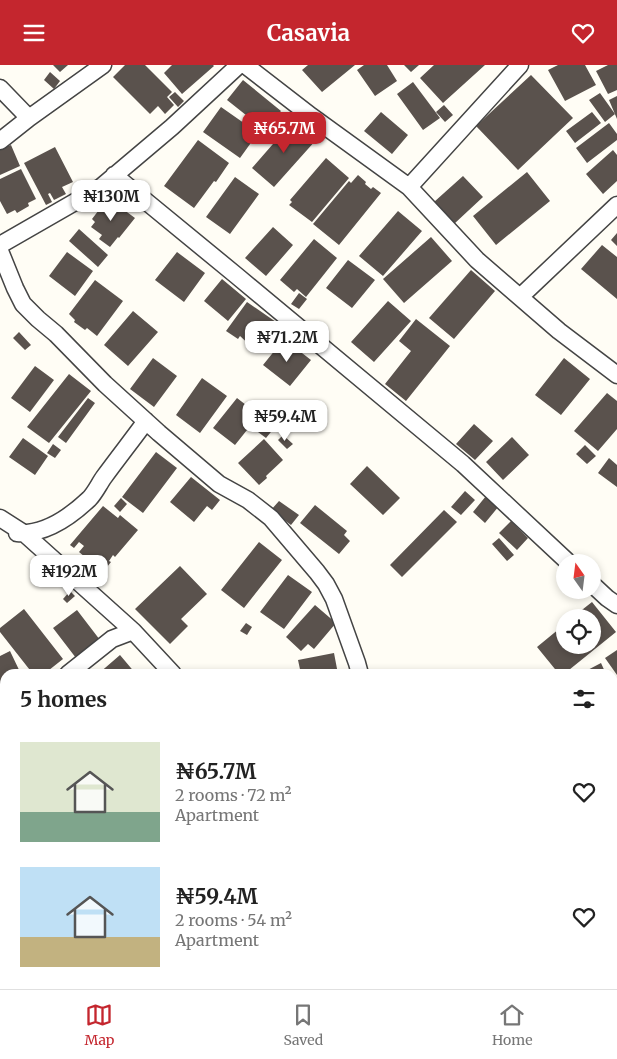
<!DOCTYPE html>
<meta charset="utf-8">
<style>
:root{--surface:#fff;--page:#f2f2f2;--text:#222;--muted:#767676;--line:#e0e0e0;--accent:#c4262e}
body{margin:0;font-family:Merriweather,serif;background:var(--page);color:var(--text);height:100vh;display:flex;flex-direction:column;font-size:19px;white-space:nowrap}
*{box-sizing:border-box;margin:0}
p{font-size:16px;color:var(--muted)}
.icon{flex:none;width:28px;height:28px;fill:none;stroke:currentColor;stroke-width:2;stroke-linecap:round;stroke-linejoin:round}
.map{position:relative;flex:1;overflow:hidden}
.details{position:absolute;left:0px;top:604px;width:618px;height:321px;display:flex;flex-direction:column;background:var(--surface);border-radius:15px 15px 0 0;box-shadow:0 2px 8px #0003}
.details>*{flex:none}
.needle{width:32px;rotate:346deg}
.tools{position:absolute;left:556px;top:489px;display:grid;gap:10px}
.tools a{display:grid;place-items:center;width:45px;height:45px;border-radius:50%;background:var(--surface);box-shadow:0 2px 8px #0003;font-size:25px}
.price{position:absolute;translate:-50% -42px;padding:0 11px;border-radius:10px;background:#fff;color:#222;font-size:16px;line-height:32px;filter:drop-shadow(0 1px 2px #0008)}
.price::after{content:'';position:absolute;left:50%;top:30px;width:15px;height:11px;margin-left:-8px;background:inherit;clip-path:polygon(0 0,100% 0,50% 100%)}
.price.active{background:var(--accent);color:#fff}
ul{padding:0;list-style:none}
li{display:flex;align-items:center;gap:15px;height:125px;padding:0 20px}
li span{display:grid;place-items:center;flex:none;width:140px;height:100px;border-radius:0px;color:#555}
li>.icon{margin-inline-start:auto}
span .icon{width:60px;height:60px;fill:#fffc;stroke-width:1}
li b{font-size:21px}
h2{display:flex;justify-content:space-between;align-items:center;height:60px;padding:0 20px;font-size:21px}
header{display:flex;justify-content:space-between;align-items:center;height:65px;padding:0 20px;background:var(--accent);color:#fff;font-size:22px;font-weight:700}
.dock{display:flex;justify-content:space-around;align-items:center;height:70px;border-top:1px solid var(--line);background:var(--surface);font-size:14px;color:var(--muted)}
.dock a{display:grid;justify-items:center;gap:2px}
.dock .active{color:var(--accent)}
.map>svg:first-child{display:block}
</style>
<header><svg class="icon" aria-label="menu" viewBox="0 0 24 24"><path d="M4 6h16M4 12h16M4 18h16"/></svg>Casavia<svg class="icon" aria-label="heart" viewBox="0 0 24 24"><path d="M12 20l-8-8c-3-5 5-10 8-4 3-6 11-1 8 4z"/></svg></header>
<div class="map">
<svg width="617" height="924" viewBox="0 0 617 924">
<rect width="100%" height="100%" fill="#fffdf5"/>
<path fill="#5a524d" d="M53,0H68L60,7Z
M125,0H145L172,27L167,32L174,40L165,49L158,41L150,49L113,12Z
M172,0H213L214,1L182,29L164,8Z
M308,0H355L322,27L302,5Z
M364,0H387L397,16L375,31L357,5Z
M404,0H419L411,7Z
M434,0H485L443,38L420,13Z
M558,0H585L596,20L565,36L548,5Z
M608,0H617V25L608,29L596,6Z
M50,7L60,16L54,24L44,15Z
M531,10L573,53L518,105L476,61Z
M243,15L281,46L265,65L227,35Z
M413,17L440,53L423,65L397,29Z
M175,27L184,36L178,42L169,32Z
M600,28L615,49L605,57L589,35Z
M617,31V54L609,35Z
M444,40L453,50L445,57L436,47Z
M221,42L258,68L240,93L203,67Z
M381,47L408,70L392,89L364,66Z
M592,47L601,58L575,78L566,66Z
M293,56L316,75L274,122L252,103Z
M609,58L617,69V75L587,98L576,83Z
M198,75L229,98L216,117L214,116L194,143L164,121Z
M11,80L20,101L0,110V84Z
M55,82L73,117L62,122L66,129L54,135L50,128L48,129L52,137L46,140L24,98Z
M613,85L617,90V116L603,129L586,109Z
M326,93L349,113L312,157L289,140L292,137L290,135Z
M21,104L36,134L28,138L29,141L17,148L15,145L7,149L0,136V114Z
M527,107L550,136L496,180L473,151Z
M358,110L366,117L365,119L371,124L373,122L381,128L339,180L313,159L349,116L351,118Z
M463,111L483,132L454,159L434,137Z
M235,112L259,129L230,169L206,152Z
M108,133L135,153L119,173L118,172L110,182L99,174L102,170L91,162L95,157L92,154Z
M398,146L422,166L383,211L359,191Z
M273,162L293,180L266,211L245,193Z
M79,164L108,190L98,202L69,176Z
M617,168V181L611,175Z
M431,172L452,196L404,238L383,214Z
M314,174L337,193L306,232L297,224L294,227L280,215Z
M602,180L617,192V234L581,204Z
M67,187L93,206L75,231L49,211Z
M177,187L205,208L184,237L155,215Z
M348,195L375,215L352,243L326,223Z
M471,205L495,226L454,274L429,253Z
M222,214L246,234L228,256L204,236Z
M95,215L123,236L97,271L87,263L85,265L74,257L75,255L69,249Z
M299,228L307,234L299,244L291,239Z
M388,236L411,256L374,297L351,277Z
M247,237L276,257L255,285L240,271L238,274L226,266Z
M133,246L158,267L128,301L104,280Z
M416,254L450,281L406,336L385,319L411,286L399,276Z
M19,267L31,280L25,285L13,273Z
M284,274L311,295L290,321L263,300Z
M153,293L177,311L154,342L130,324Z
M564,293L590,314L561,350L535,330Z
M35,301L54,315L30,347L11,333Z
M69,309L91,326L49,378L27,362Z
M202,313L227,331L200,368L176,350Z
M607,328L617,336V364L598,386L574,366Z
M88,333L95,338L66,378L58,372Z
M237,333L259,350L235,380L213,363Z
M267,356L275,362L266,373L258,367Z
M474,359L493,376L475,395L456,379Z
M283,370L293,379L287,384L278,375Z
M512,372L529,390L503,415L486,397Z
M23,373L48,391L35,410L9,392Z
M264,374L283,395L266,411L267,413L259,420L238,398Z
M53,379L61,385L55,393L47,388Z
M585,380L596,391L587,399L576,389Z
M156,387L177,403L143,448L122,432Z
M609,393L617,400V422L598,408Z
M367,401L400,433L383,450L350,419Z
M191,412L220,435L212,445L207,441L194,457L170,437Z
M465,426L475,435L461,450L451,442Z
M486,431L499,441L485,458L473,447Z
M121,433L127,439L120,447L114,441Z
M279,436L299,450L291,460L271,445Z
M315,440L347,466L344,470L350,476L339,489L300,458Z
M103,441L118,453L120,450L138,465L115,492L113,490L109,496L111,497L103,507L79,487L84,481L79,477L74,483L70,480Z
M444,445L457,457L402,512L390,500Z
M511,456L528,473L517,485L499,468Z
M499,473L514,490L507,496L492,479Z
M259,477L282,495L244,543L221,525Z
M180,501L207,529L181,554L188,561L170,579L135,544Z
M288,510L312,527L284,564L260,547Z
M70,526L75,531L67,538L63,534Z
M592,537L616,567L564,609H559L537,582L565,559V580H592V552H573Z
M315,540L336,558L314,584L308,579L301,586L286,572Z
M24,544L63,594L44,609H33L0,567V563Z
M77,545L100,575L76,593L53,563Z
M246,558L252,562L247,570L240,566Z
M617,585V610L605,593Z
M10,586L21,609H5V631L1,633L0,631V591Z
M334,588L338,609H301L298,595Z
M120,590L136,609H98Z
M601,598L606,609H580Z
M617,655V684L612,674V657Z
M617,696V728L612,731V699Z
M617,737V761L612,751V739Z
M5,802V826L0,812V804Z
M612,817L617,824V854L612,856Z
M5,844V873L0,874V845Z
M612,910L617,920V924H589L588,920H612Z
M369,920H383L384,924H357Z
M407,920H435L437,924H406L405,921Z
M440,920H472L473,924H441Z
M575,920H581L583,924H568Z"/>
<g fill="none" stroke-linecap="round" stroke-linejoin="round">
<defs>
<path id="minor" d="M245,0L311,51L409,122L477,195L559,266L617,310
M0,23L29,53
M0,76L29,53L103,0
M114,110L237,211L463,399L569,498
M409,122L520,0
M0,180L101,122L172,62L239,0
M0,186L15,223L23,239L38,254L56,269L105,319L159,368L219,419L248,435L271,453L317,507L326,519L334,534L357,598L360,609
M520,232L617,140
M0,453L25,469L133,566L173,609
M17,468C44,470 70,452 89,434C95,428 99,419 104,412C118,393 132,375 146,356
M592,519L607,533L617,540
M68,609L112,574L133,566
M612,642L617,640
M612,783L617,791
M612,878L617,876
M250,920L251,924
M309,924L311,920
M540,924L541,920"/>
</defs>
<use href="#minor" stroke="#444" stroke-width="19"/>
<use href="#minor" stroke="#fff" stroke-width="16"/>
</g>
</svg>
<div class="tools">
<a><svg class="needle" viewBox="-14 -14 28 28"><path d="M0-13l5 13h-10z" fill="#e53935"/><path d="M0 13l5-13h-10z" fill="#767676"/></svg></a>
<a><svg class="icon" aria-label="locate" viewBox="0 0 24 24"><circle cx="12" cy="12" r="6"/><path d="M12 2v4M12 18v4M2 12h4M18 12h4"/></svg></a>
</div>
<b class="price active" style="left:284px;top:89px">₦65.7M</b>
<b class="price" style="left:111px;top:157px">₦130M</b>
<b class="price" style="left:287px;top:298px">₦71.2M</b>
<b class="price" style="left:285px;top:377px">₦59.4M</b>
<b class="price" style="left:69px;top:532px">₦192M</b>
<section class="details">
<h2>5 homes<svg class="icon" aria-label="filters" viewBox="0 0 24 24"><path d="M4 7h16M4 17h16"/><circle cx="9" cy="7" r="2"/><circle cx="15" cy="17" r="2"/></svg></h2>
<ul>
<li><span style="background:linear-gradient(#dfe7d0 70%,#7fa58c 0)"><svg class="icon" aria-label="home" viewBox="0 0 24 24"><path d="M3 11l9-7 9 7M6 9v11h12V9"/></svg></span><div><b>₦65.7M</b><p>2 rooms · 72 m²</p><p>Apartment</p></div><svg class="icon" aria-label="heart" viewBox="0 0 24 24"><path d="M12 20l-8-8c-3-5 5-10 8-4 3-6 11-1 8 4z"/></svg></li>
<li><span style="background:linear-gradient(#bfe0f5 70%,#c2b280 0)"><svg class="icon" aria-label="home" viewBox="0 0 24 24"><path d="M3 11l9-7 9 7M6 9v11h12V9"/></svg></span><div><b>₦59.4M</b><p>2 rooms · 54 m²</p><p>Apartment</p></div><svg class="icon" aria-label="heart" viewBox="0 0 24 24"><path d="M12 20l-8-8c-3-5 5-10 8-4 3-6 11-1 8 4z"/></svg></li>
</ul>
</section>
</div>
<nav class="dock">
<a class="active"><svg class="icon" aria-label="map" viewBox="0 0 24 24"><path d="M3 6l6-2 6 2 6-2v14l-6 2-6-2-6 2zM9 4v14M15 6v14"/></svg>Map</a>
<a><svg class="icon" aria-label="saved" viewBox="0 0 24 24"><path d="M7 4h10v16l-5-4-5 4z"/></svg>Saved</a>
<a><svg class="icon" aria-label="home" viewBox="0 0 24 24"><path d="M3 11l9-7 9 7M6 9v11h12V9"/></svg>Home</a>
</nav>
